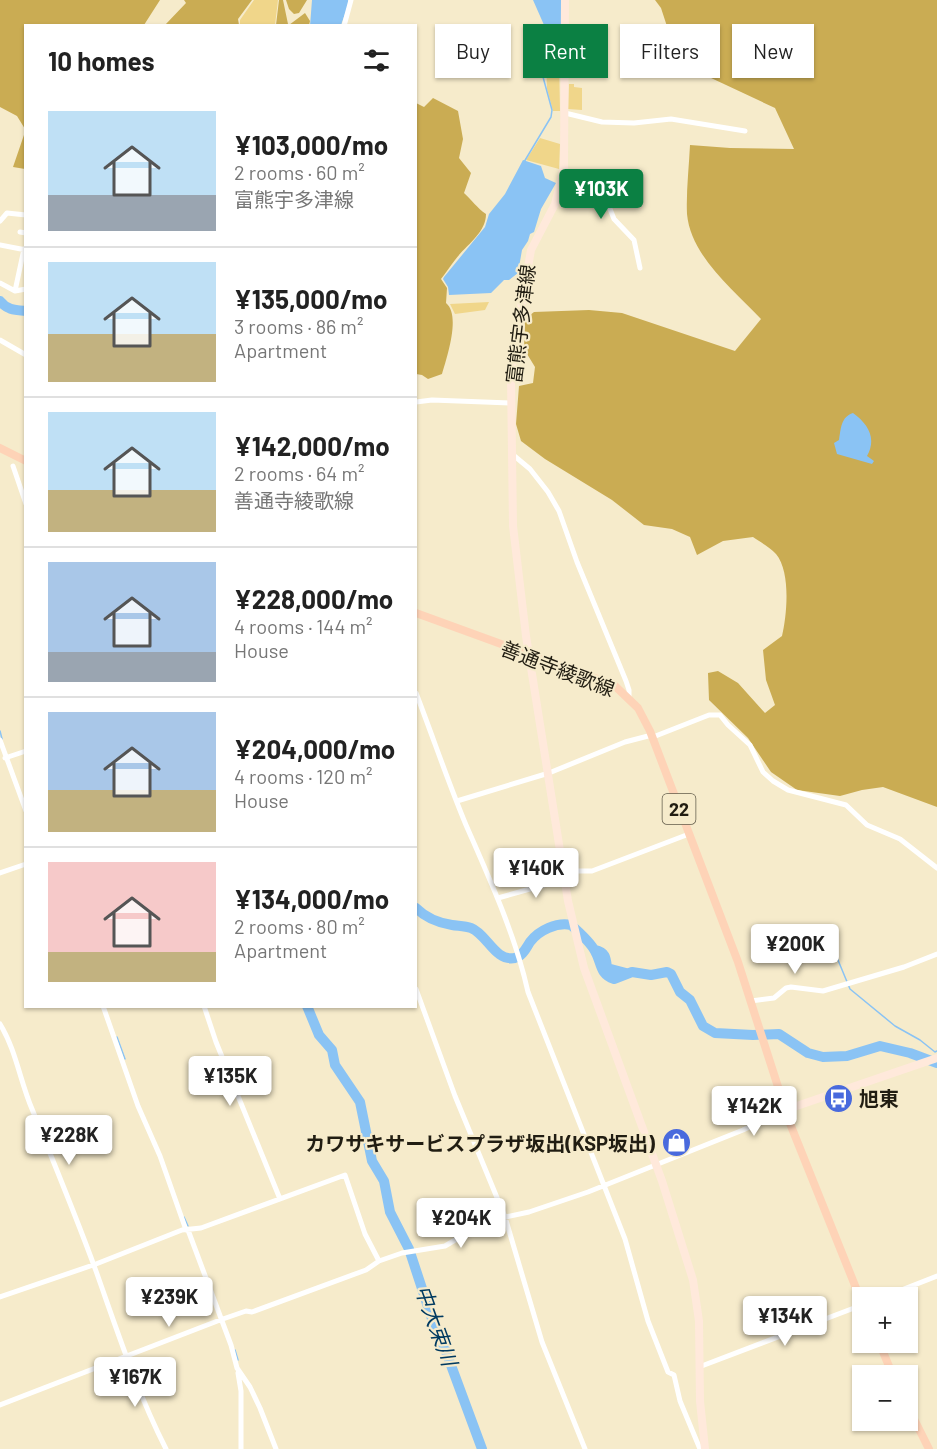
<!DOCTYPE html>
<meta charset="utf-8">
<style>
:root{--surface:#fff;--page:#f6f6f6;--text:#222;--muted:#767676;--line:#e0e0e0;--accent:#0b8043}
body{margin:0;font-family:Barlow,"Noto Sans JP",sans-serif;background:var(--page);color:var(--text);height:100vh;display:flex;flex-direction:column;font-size:22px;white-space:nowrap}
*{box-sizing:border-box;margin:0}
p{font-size:20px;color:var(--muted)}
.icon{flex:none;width:33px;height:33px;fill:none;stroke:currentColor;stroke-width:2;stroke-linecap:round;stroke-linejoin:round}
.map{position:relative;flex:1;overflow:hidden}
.sheet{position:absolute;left:24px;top:24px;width:393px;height:984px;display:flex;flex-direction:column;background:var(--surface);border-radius:0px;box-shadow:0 2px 4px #0004}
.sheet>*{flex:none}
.top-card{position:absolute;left:435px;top:24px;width:411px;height:54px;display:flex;gap:12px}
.controls{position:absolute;left:852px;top:1287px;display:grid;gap:12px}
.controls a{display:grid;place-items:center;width:66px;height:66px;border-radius:0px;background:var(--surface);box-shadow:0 2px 4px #0004;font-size:30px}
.price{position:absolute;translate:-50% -51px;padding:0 14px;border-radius:6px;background:#fff;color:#222;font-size:20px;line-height:39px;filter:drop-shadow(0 2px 3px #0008)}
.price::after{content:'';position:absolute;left:50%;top:36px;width:18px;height:14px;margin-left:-9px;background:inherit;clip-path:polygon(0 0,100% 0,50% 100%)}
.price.selected{background:var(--accent);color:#fff}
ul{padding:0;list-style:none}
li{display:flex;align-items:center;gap:18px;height:150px;padding:0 24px}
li+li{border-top:2px solid var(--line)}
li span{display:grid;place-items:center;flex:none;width:168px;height:120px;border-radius:0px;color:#555}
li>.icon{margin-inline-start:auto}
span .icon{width:72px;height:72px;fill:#fffc;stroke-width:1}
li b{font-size:26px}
h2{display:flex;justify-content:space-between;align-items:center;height:72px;padding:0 24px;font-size:26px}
.tag{padding:0 21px;border-radius:0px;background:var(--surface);box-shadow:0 2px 4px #0004;font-size:21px;line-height:54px}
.tag.selected{background:var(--accent);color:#fff}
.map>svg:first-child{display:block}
</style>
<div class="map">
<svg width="937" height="1449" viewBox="0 0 937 1449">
<rect width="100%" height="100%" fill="#f6ebcb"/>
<path fill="#f0d68a" d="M254,0H278L275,25H240V20Z
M546,59H559L560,111H553L547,89Z
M569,84H574V87L582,88V110L568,109Z
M540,138L560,144L559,169L526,160Z
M489,302L485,310L455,314L450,304Z"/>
<path fill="#caac53" d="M0,0H160L144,25L26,26L25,129L17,116L0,107Z
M184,0H252L238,19L239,25H165L186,3Z
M279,0H283L288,24L276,25Z
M286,0H307L299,13L294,14L289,9Z
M655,0H937V807L883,787L862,790L840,796L797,790L771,772L748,738L709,700L708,673L718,671L738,683L765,713L775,705L766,680L763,650L782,636C787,615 791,572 776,554C770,547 760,542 753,537L723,541L697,555L690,537L672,529L644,525L612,500L545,459L521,441L516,424L519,386L533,383L535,367L524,349L525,319L534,312L589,310L622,313L735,351L761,319C734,290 691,257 687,214C686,192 689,167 690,145L730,148L794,149L775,108L679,63L661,8Z
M305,13L310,21L309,25H289Z
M433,98L458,111L463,139L459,158L471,173L464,193C472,200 477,208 486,214C486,233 466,245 455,260C450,266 446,273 441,279L447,288L446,303C461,315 447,357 442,374L428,379L422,375L416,374V103L424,107Z
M25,132V169L13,167Z"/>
<path fill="#8ac3f4" d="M312,0H348L349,3L341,25L310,26Z
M533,0H561V33L542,32L544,25Z
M523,160L541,166L545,178L556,183L541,209L534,232L530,234L528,241L522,250L518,273L509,280H504L491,293L449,295L448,287L443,279L444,277L485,227L489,214L505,194Z
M853,413C868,424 877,438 867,456L874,461L872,464L837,454L834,443L839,440C841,428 841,417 853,413Z"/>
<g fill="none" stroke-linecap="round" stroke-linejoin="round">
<path stroke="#8ac3f4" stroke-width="1.5" d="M524,162L551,117L552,110L543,77L544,32
M0,731L2,739
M828,936L850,989L895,1026L920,1040L935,1052L937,1051
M117,1037L125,1059
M184,1217L188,1226
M235,1350L238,1360"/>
<path stroke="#8ac3f4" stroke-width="10" d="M0,301C7,310 15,310 26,311
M416,908C425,917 439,923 452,925C458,926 465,926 471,928C487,934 495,962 515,958C523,956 526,948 530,942C539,930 557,922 571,925C579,932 590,942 595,951C602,963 599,974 614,979L632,972L651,975L667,972L671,974L680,992L690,1000L703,1026L715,1033L753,1035L779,1034L808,1053L823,1057L847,1056L880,1046L910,1053L937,1063
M595,950C606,952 606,959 607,968L626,973
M307,1006L319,1035L332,1050L335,1065L360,1102L372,1161L384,1181L390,1212L409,1249L435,1328L445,1349L482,1449"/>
<path stroke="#fff" stroke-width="5" d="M344,26L351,0
M565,113L602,122L634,123L671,119L745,131
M563,173L597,186L604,194L614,219L634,240L640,268
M0,221L7,213L26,215
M20,232L26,233
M0,245L26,250
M0,283L15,291L26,289
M15,291L24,249
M0,340L26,355
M416,402L432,400L511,403
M512,454L530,469L548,492L559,511L577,562L626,681L629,690V698
M13,466L26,504
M416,693C433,737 448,782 466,825C490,880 515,934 528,992L625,1239L648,1321L668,1372L674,1375L680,1401L700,1449
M653,737L709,715H720L728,725L750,745L763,772L773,781L788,790L846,805L867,825L900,839L937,868
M0,740L26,811
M5,758L26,751
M457,801L549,773L625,742L652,735
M0,873L26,864
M498,898L544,885L578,871H592L689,834
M416,989L455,1096L505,1217L542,1342L585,1449
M751,1001L774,998L786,988L791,987L823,991L904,967L937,954
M103,1006L138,1106L160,1156L186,1230
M204,1006L216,1042L280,1199
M0,1024C16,1050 20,1081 32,1109C54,1163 76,1216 96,1271C117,1330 137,1392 166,1449
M188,1230L231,1345L237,1368L250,1387L260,1408L276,1449
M0,1297L96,1264L182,1230L201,1228L345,1175L365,1234L379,1261
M881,1298L937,1276
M699,1367L862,1305
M238,1373L241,1391V1449
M0,1405L220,1320L246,1311L252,1312L366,1270L379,1261L402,1253L445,1246L487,1221L529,1212L588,1192L743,1130L785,1110"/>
<path stroke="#ffe9db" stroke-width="8" d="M565,0L564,168L555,204L531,250L514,348L511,378L513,526L526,636L568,901L584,968L662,1181L693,1280L699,1321L700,1401L705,1449
M785,1110L937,1058"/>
<path stroke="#fed3b7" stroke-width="8" d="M0,448L26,461
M416,613L614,685L638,708L650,731L738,962L789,1121L862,1303
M879,1342L893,1376
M908,1407L929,1449"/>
</g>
<defs>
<symbol id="bus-disc" viewBox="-11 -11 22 22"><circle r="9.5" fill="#496add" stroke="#f6ebcb"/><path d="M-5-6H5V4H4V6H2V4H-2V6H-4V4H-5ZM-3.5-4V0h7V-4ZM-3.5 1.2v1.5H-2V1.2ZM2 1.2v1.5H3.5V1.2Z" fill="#fff"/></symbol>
<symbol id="shop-disc" viewBox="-11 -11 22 22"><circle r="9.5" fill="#496add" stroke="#f6ebcb"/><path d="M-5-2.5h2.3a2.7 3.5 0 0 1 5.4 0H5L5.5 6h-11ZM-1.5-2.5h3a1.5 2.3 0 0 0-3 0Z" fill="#fff"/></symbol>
</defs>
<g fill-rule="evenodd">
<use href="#bus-disc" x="822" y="1082" width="33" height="33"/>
<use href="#shop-disc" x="660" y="1126" width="33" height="33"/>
</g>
<g text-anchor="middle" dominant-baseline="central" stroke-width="4.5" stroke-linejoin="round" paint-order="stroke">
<rect fill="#f6ebcb" stroke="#615b4a" stroke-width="1.5" x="662.5" y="794" width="33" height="30" rx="4.5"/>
<g font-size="18" font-weight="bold" fill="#211d12">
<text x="679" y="809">22</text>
</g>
<g font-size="20" fill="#211d12" stroke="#f6ebcb">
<text transform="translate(520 324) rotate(-83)">富熊宇多津線</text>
<text transform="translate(558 668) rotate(21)">善通寺綾歌線</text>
</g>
<g font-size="20" font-weight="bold" fill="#211d12" stroke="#f6ebcb" text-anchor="start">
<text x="859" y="1098">旭東</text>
<text x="655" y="1143" text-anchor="end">カワサキサービスプラザ坂出(KSP坂出)</text>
</g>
<g font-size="21" font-style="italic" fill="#003a60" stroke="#f6ebcb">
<text transform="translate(437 1325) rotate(70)">中大束川</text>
</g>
</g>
</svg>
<div class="controls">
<a>+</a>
<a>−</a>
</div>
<b class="price selected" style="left:601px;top:220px">¥103K</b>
<b class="price" style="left:536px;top:899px">¥140K</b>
<b class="price" style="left:795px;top:975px">¥200K</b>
<b class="price" style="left:230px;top:1107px">¥135K</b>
<b class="price" style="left:754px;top:1137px">¥142K</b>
<b class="price" style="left:69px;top:1166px">¥228K</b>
<b class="price" style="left:461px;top:1249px">¥204K</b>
<b class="price" style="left:169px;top:1328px">¥239K</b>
<b class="price" style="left:785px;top:1347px">¥134K</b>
<b class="price" style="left:135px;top:1408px">¥167K</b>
<div class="top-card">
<a class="tag">Buy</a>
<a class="tag selected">Rent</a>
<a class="tag">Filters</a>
<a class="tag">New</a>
</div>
<section class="sheet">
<h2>10 homes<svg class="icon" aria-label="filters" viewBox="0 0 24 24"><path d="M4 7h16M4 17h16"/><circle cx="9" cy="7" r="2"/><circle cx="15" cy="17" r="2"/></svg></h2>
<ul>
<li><span style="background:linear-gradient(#bfe0f5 70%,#9aa5b1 0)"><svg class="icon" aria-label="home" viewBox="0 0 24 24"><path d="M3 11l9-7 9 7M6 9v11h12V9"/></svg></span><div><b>¥103,000/mo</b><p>2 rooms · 60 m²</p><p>富熊宇多津線</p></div></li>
<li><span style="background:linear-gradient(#bfe0f5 60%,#c2b280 0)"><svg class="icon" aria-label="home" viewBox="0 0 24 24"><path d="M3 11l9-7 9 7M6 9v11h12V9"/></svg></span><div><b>¥135,000/mo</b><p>3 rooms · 86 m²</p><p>Apartment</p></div></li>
<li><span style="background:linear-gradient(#bfe0f5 65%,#c2b280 0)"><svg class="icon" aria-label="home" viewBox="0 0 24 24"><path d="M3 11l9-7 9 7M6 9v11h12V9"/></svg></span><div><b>¥142,000/mo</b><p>2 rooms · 64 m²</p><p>善通寺綾歌線</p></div></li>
<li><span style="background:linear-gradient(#a9c7e8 75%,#9aa5b1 0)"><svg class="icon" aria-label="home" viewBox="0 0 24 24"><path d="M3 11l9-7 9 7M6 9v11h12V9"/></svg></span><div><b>¥228,000/mo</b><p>4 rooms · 144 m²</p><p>House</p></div></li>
<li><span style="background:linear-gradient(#a9c7e8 65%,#c2b280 0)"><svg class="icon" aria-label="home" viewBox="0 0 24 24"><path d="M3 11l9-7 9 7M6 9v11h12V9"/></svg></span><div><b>¥204,000/mo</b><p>4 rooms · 120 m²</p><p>House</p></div></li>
<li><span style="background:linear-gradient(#f6c9c9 75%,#c2b280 0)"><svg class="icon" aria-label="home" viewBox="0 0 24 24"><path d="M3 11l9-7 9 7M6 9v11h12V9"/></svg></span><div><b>¥134,000/mo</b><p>2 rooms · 80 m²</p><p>Apartment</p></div></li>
</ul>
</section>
</div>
